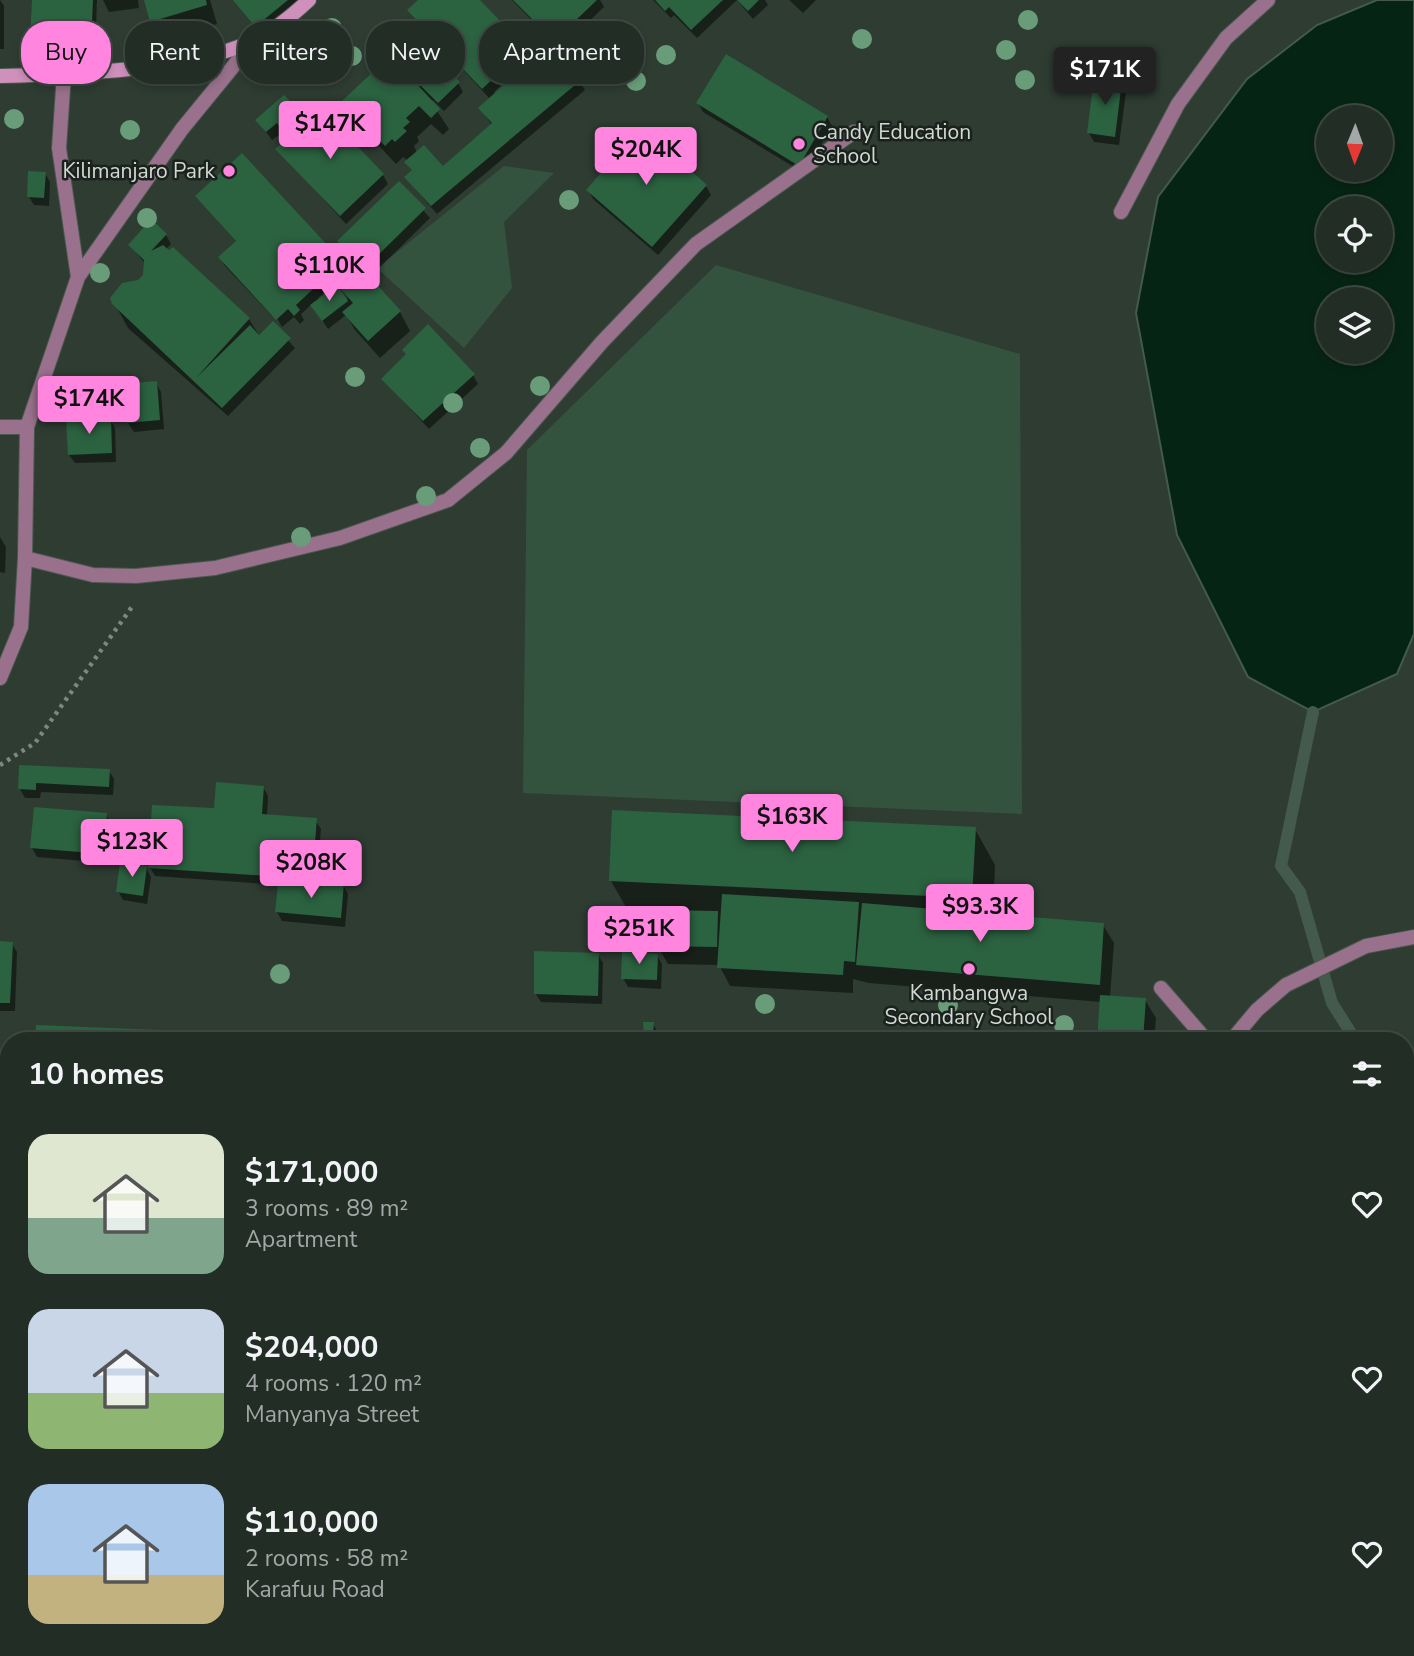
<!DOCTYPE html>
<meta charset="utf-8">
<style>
:root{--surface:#222d26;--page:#2e3932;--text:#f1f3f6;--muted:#a2a8a7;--line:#3f4943;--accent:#ff85de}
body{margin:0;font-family:"Nunito Sans",sans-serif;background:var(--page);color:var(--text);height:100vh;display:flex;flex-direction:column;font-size:26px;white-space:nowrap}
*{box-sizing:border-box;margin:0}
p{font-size:23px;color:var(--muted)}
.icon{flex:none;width:38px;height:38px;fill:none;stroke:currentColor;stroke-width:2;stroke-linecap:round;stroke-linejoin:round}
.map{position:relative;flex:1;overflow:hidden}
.panel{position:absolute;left:0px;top:1032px;width:1414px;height:625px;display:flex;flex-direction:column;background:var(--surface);border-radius:28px 28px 0 0;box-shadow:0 4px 10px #0003,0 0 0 2px var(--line)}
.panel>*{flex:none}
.guide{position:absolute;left:21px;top:21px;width:700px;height:63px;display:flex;gap:14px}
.needle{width:46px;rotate:181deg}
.tools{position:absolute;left:1316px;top:105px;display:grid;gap:14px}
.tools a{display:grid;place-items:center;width:77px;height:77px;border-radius:50%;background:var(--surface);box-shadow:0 4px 10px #0003,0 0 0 2px var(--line);font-size:35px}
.price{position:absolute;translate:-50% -60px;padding:0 16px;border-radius:7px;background:var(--accent);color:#111;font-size:23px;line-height:46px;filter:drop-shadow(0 2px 4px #0008)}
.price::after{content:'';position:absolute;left:50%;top:42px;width:21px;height:16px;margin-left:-10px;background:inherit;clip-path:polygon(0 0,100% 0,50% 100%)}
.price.active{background:#222;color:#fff}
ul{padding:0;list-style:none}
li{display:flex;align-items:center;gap:21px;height:175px;padding:0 28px}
li span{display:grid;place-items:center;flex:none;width:196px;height:140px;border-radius:21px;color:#555}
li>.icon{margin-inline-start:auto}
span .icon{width:84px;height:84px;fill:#fffc;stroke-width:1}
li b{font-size:30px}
h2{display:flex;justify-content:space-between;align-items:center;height:84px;padding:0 28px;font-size:30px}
.tag{padding:0 24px;border-radius:28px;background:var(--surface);box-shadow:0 4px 10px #0003,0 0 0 2px var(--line);font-size:24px;line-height:63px}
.tag.active{background:var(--accent);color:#111}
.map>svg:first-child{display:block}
</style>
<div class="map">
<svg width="1414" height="1656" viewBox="0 0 1414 1656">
<rect width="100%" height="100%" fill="#2e3c32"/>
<path fill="#34533e" d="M504,166L554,173L504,222L512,288L464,348L377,268Z
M716,265L1020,354L1022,814L523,793L527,450Z"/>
<path fill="#062413" stroke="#435a4d" stroke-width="2" fill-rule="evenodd" d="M1377,0H1414V634L1397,674L1313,712L1248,677L1177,535L1136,313L1158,197L1247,79L1317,25ZM1328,117H1381V170H1328ZM1328,208H1381V261H1328ZM1328,299H1381V352H1328Z"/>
<path fill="#0007" fill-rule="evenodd" d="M0,0L4,6V49H0Z
M33,0H97L95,52L37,49L32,40Z
M103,0H138L139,8L109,12Z
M145,0H210L217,24L162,40L152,22Z
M234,0H307L312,8L267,44Z
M421,0H477L525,49L530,58L494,92L496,94L527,84L579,81L581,79L567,61L600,53L605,61L579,81L585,90L437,214L406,178L413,172L408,161L403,157L396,164L355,120L344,102L376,72L366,54H386L382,45L458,83L463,92L444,111L433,100L431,102L449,129L443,135L431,124L417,137L419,141L414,146L417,153L443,168L492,125L480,108L490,99L409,11Z
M512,0H600L604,7L560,49Z
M653,0H737L697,38L674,15L671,18Z
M737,0H765L768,5L753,19Z
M789,0H816L803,13Z
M1121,83L1126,92L1119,145L1094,142L1089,133Z
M698,103L827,117L832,126L804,173L703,112Z
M296,110L301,119L272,140L258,121Z
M278,149L383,175L388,184L346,224Z
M45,173L50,182L49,206L34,205L29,197Z
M399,183L430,218L369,278L400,312L410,331L380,358L355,330L346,315L328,329L312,304L301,314L304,320L300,324L294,317L282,327L273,311L270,313L273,317L225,266L220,257L237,242L197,196L341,263L349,280L362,268L340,241ZM333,284L336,288L320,299L318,298ZM340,285L348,299L346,301L336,288Z
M706,186L711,195L658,255L593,199L588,190Z
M166,235L171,244L165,250L249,319L260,337L273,324L295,348L228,416L128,328L117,308L145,275L144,262L130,245Z
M473,375L478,384L429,429L383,379Z
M156,383L161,392L164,429L134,432L128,423Z
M110,419L115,428L116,462L75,463L69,455Z
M0,537L6,547L5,573L0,572Z
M21,767L109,771L114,779L113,795L41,792L40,798H25L20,789Z
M263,787L268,796L267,816L315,820L321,829L316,889L343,885L348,894L345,927L282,921L277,912L279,885L155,876L150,867L216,810Z
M106,815L111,824L108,863L37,857L32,848Z
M975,829L995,865L993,916L1103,925L1114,943L1110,997L1145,1000L1156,1018L1154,1041H1099L1101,1002L869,983L853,979V993L730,986L719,965L668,964L657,945L658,917L631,916L611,881Z
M146,868L151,877L147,904L123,900L118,891Z
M0,943L12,944L17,952L15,1011H0Z
M598,955L603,963L602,1004L541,1002L535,993Z
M657,956L662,964L661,989L628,987L623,978Z
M645,1024H653L658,1033V1041H646Z
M37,1027L399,1041H37Z
M1405,1426L1411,1436L1405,1440Z
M1405,1559L1414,1572V1621L1405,1626Z
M51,1648H109L108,1656H51Z
M394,1648H450V1654L397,1653Z
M1176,1648H1214L1202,1656H1181Z
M1261,1648H1342L1343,1649L1327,1656H1264Z"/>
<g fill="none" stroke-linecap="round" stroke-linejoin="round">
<path stroke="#435a4d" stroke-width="12" d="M1313,712L1281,866L1300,892L1332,1003L1356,1041
M1405,1147L1414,1160
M1405,1366L1414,1362"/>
</g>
<path fill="#2b6240" d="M32,0H93L91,43L30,41Z
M144,0H206L207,5L150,22Z
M233,0H288L255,27Z
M418,0H480L526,48L482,89L407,10Z
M513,0H597L554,41Z
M655,0H723L691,30L669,7L665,11Z
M737,0H759L748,11Z
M402,24L460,82L438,103L387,52L440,109L431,118L419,106L406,118L410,122L403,128L407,131L395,142L392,139L385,146L342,101L377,68L364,54L376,42L380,45Z
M576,38L582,45L590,39L601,52L575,72L559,52Z
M726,54L828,116L799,166L696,103Z
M558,55L581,80L431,206L404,177L412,170L404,162L424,145L443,166L492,123L478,108L518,72L527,82Z
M1094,78L1122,81L1115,137L1087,133Z
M284,95L298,109L279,126L277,123L266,132L255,120Z
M320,107L384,174L340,216L275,149Z
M641,127L707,185L652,247L586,190Z
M242,153L343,262L344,267L330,280L327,276L296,305L300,310L294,316L288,309L276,320L218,257L236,241L195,196Z
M28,171L46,172L44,198L27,197Z
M399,181L426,208L365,268L337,241Z
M151,219L167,234L151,251L163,245L169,250L173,247L250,318L196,378L250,325L259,335L273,321L291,338L222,408L112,304L110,298L122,283L138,280L143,275L144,260L128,245Z
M361,267L401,311L368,341L342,312L353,303L339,287Z
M337,285L348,301L322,321L310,305Z
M428,324L475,374L423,421L381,379L406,354L402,350Z
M157,381L160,420L127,423L123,384Z
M111,417L112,453L68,455L66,419Z
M19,765L110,769L109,787L36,783V790L18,789Z
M216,782L264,786L262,814L317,818L312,879L148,868L152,805L214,808Z
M34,807L107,813L104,854L30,848Z
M612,810L976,827L972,898L609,881Z
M120,862L147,866L143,896L116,892Z
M322,882L344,883L341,918L275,912L278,884L321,887Z
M722,894L859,902L855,962L844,961L843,975L717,968Z
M862,903L1104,923L1100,985L856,965Z
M656,910L718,911L717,947L656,946Z
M0,941L13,942L10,1003H0Z
M534,951L599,953L598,996L534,994Z
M622,952L658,954L657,980L621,979Z
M1100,995L1146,998L1143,1041H1097Z
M643,1022H654L653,1037H650V1041H644Z
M36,1025L388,1039V1041H35Z
M1414,1072V1149L1405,1136V1077Z
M1414,1464V1533L1405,1520V1470Z
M3,1518L9,1519V1573H3Z
M1405,1555L1414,1568V1609L1405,1614Z
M49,1648H104L103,1656H49Z
M1136,1648H1155L1159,1656H1123Z
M1175,1648H1195L1182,1656Z
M1259,1648H1320V1649L1302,1656H1262Z
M1347,1648H1382L1387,1656H1351Z"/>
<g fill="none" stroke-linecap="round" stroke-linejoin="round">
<defs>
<path id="lane" d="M25,558L93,575L136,576L215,568L340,538L448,500L506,453L602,342L696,244L854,132
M0,1160L9,1095
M826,1648L829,1656"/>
<path id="street" d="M1121,212L1178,104L1226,38L1268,0
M78,277L182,129L254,41
M0,427H27
M0,678L21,627L25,558L27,427L78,277L59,148L64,74
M1161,988L1207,1041
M1231,1041L1257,1010L1286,985L1366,946L1414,937"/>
<path id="secondary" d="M0,76C73,74 187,71 253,41C272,32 294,14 309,0
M1405,1309L1414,1304
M856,1656L868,1648"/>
</defs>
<use href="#lane" stroke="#4b584f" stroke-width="16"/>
<use href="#street" stroke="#4b584f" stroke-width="16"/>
<use href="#secondary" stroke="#4b584f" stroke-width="16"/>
<path stroke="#7d8880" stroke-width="4.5" stroke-dasharray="3.5 5" stroke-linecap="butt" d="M0,765L35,743L134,604"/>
<use href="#lane" stroke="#99718c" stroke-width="14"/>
<use href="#street" stroke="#99718c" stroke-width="14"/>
<use href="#secondary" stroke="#cf90bc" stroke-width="14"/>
</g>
<g fill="#699d7a">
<circle cx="1028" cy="20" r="10"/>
<circle cx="332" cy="28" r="10"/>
<circle cx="862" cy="39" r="10"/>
<circle cx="1006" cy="50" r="10"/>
<circle cx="308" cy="54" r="10"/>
<circle cx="666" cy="55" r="10"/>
<circle cx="352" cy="56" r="10"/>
<circle cx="330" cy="60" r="10"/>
<circle cx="1025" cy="80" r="10"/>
<circle cx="636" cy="81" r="10"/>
<circle cx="14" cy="119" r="10"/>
<circle cx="130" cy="130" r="10"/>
<circle cx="569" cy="200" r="10"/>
<circle cx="147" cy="218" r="10"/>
<circle cx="100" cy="273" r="10"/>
<circle cx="355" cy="377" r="10"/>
<circle cx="540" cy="386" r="10"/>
<circle cx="453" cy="403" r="10"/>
<circle cx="480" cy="448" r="10"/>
<circle cx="426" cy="496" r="10"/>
<circle cx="301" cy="537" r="10"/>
<circle cx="280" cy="974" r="10"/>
<circle cx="765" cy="1004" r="10"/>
<circle cx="948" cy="1005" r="10"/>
<circle cx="1064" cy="1025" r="10"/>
</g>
<g fill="#ff85de" stroke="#1b211d" stroke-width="2.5">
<circle cx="799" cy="144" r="7"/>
<circle cx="229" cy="171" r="7"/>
<circle cx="969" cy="969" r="7"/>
</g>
<g text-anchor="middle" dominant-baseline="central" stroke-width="5" stroke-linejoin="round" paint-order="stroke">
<g font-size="21" fill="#d1d9d3" stroke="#1b211d" text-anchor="start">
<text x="813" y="132">Candy Education<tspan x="813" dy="24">School</tspan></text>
<text x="215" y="171" text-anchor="end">Kilimanjaro Park</text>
<text x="969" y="993" text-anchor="middle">Kambangwa<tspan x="969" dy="24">Secondary School</tspan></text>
</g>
</g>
</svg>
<div class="tools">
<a><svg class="needle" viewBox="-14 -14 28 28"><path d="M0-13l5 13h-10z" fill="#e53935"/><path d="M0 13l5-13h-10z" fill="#a2a8a7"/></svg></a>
<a><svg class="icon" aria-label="locate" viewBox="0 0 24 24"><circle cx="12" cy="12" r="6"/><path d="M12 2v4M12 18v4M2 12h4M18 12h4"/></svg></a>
<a><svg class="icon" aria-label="layers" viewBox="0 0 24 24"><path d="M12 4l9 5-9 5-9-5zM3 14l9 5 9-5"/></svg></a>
</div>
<b class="price active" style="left:1105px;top:107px">$171K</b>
<b class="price" style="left:330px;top:161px">$147K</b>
<b class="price" style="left:646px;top:187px">$204K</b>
<b class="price" style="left:329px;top:303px">$110K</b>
<b class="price" style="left:89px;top:436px">$174K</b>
<b class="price" style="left:792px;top:854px">$163K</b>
<b class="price" style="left:132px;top:879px">$123K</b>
<b class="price" style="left:311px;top:900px">$208K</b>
<b class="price" style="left:980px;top:944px">$93.3K</b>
<b class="price" style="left:639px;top:966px">$251K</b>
<div class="guide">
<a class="tag active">Buy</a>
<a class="tag">Rent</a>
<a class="tag">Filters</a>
<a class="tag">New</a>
<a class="tag">Apartment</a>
</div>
<section class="panel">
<h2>10 homes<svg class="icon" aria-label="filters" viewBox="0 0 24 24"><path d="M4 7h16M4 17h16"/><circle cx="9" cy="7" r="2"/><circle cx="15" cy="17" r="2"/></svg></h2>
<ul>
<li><span style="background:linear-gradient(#dfe7d0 60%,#7fa58c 0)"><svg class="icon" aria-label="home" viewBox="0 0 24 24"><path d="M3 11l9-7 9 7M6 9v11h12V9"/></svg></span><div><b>$171,000</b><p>3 rooms · 89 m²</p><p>Apartment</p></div><svg class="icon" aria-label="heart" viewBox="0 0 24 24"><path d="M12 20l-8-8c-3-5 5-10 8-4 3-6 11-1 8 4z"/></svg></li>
<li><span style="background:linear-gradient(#c9d6e8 60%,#8fb573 0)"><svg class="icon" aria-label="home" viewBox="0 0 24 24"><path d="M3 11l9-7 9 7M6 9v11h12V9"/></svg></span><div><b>$204,000</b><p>4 rooms · 120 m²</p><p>Manyanya Street</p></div><svg class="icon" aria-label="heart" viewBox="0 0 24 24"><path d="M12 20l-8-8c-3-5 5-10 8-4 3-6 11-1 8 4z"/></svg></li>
<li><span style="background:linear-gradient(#a9c7e8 65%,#c2b280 0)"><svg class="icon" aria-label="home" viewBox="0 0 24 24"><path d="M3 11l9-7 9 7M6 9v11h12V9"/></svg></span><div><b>$110,000</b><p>2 rooms · 58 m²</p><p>Karafuu Road</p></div><svg class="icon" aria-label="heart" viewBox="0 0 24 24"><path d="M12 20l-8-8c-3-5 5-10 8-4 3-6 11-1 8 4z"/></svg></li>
</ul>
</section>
</div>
